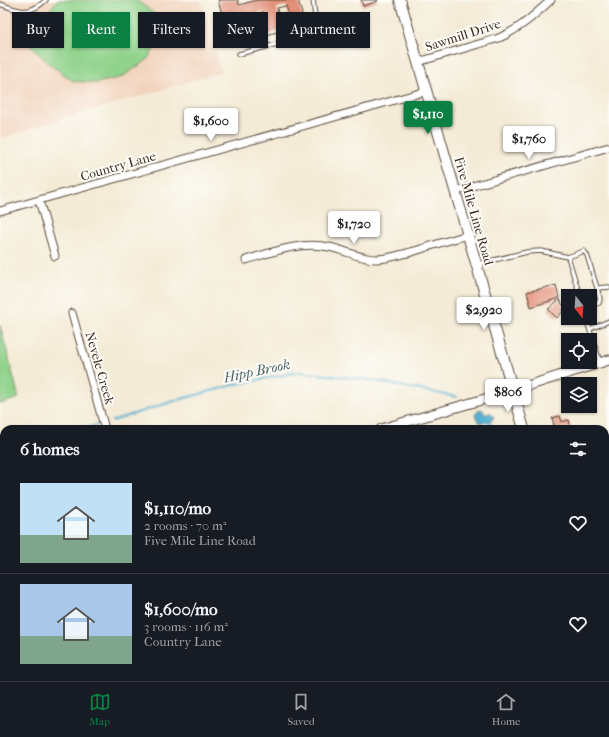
<!DOCTYPE html>
<meta charset="utf-8">
<style>
:root{--surface:#171b24;--page:#20242c;--text:#f1f3f6;--muted:#9ea1a6;--line:#363941;--accent:#0b8043}
body{margin:0;font-family:"IM FELL French Canon",serif;background:var(--page);color:var(--text);height:100vh;display:flex;flex-direction:column;font-size:15px;white-space:nowrap}
*{box-sizing:border-box;margin:0}
p{font-size:13px;color:var(--muted)}
.icon{flex:none;width:22px;height:22px;fill:none;stroke:currentColor;stroke-width:2;stroke-linecap:round;stroke-linejoin:round}
.map{position:relative;flex:1;overflow:hidden}
.sheet{position:absolute;left:0px;top:425px;width:609px;height:256px;display:flex;flex-direction:column;background:var(--surface);border-radius:12px 12px 0 0;box-shadow:0 1px 3px #0004}
.sheet>*{flex:none}
.guide{position:absolute;left:12px;top:12px;width:400px;height:36px;display:flex;gap:8px}
.needle{width:26px;rotate:163deg}
.controls{position:absolute;left:561px;top:289px;display:grid;gap:8px}
.controls a{display:grid;place-items:center;width:36px;height:36px;border-radius:0px;background:var(--surface);box-shadow:0 1px 3px #0004;font-size:20px}
.price{position:absolute;translate:-50% -34px;padding:0 9px;border-radius:4px;background:#fff;color:#222;font-size:13px;line-height:26px;filter:drop-shadow(0 1px 2px #0008)}
.price::after{content:'';position:absolute;left:50%;top:24px;width:12px;height:9px;margin-left:-6px;background:inherit;clip-path:polygon(0 0,100% 0,50% 100%)}
.price.active{background:var(--accent);color:#fff}
ul{padding:0;list-style:none}
li{display:flex;align-items:center;gap:12px;height:100px;padding:0 20px}
li+li{border-top:1px solid var(--line)}
li span{display:grid;place-items:center;flex:none;width:112px;height:80px;border-radius:0px;color:#555}
li>.icon{margin-inline-start:auto}
span .icon{width:48px;height:48px;fill:#fffc;stroke-width:1}
li b{font-size:17px}
h2{display:flex;justify-content:space-between;align-items:center;height:48px;padding:0 20px;font-size:17px}
.pill{padding:0 14px;border-radius:0px;background:var(--surface);box-shadow:0 1px 3px #0004;font-size:14px;line-height:36px}
.pill.active{background:var(--accent);color:#fff}
.dock{display:flex;justify-content:space-around;align-items:center;height:56px;border-top:1px solid var(--line);background:var(--surface);font-size:11px;color:var(--muted)}
.dock a{display:grid;justify-items:center;gap:2px}
.dock .active{color:var(--accent)}
.map>svg:first-child{display:block}
</style>
<div class="map">
<svg width="609" height="681" viewBox="0 0 609 681">
<rect width="100%" height="100%" fill="#fdfcf7"/>
<filter id="ink" filterUnits="userSpaceOnUse"><feTurbulence type="fractalNoise" baseFrequency=".025" numOctaves="2"/><feDisplacementMap in="SourceGraphic" scale="8" xChannelSelector="R" yChannelSelector="G"/><feConvolveMatrix kernelMatrix="1 2 1 2 8 2 1 2 1" color-interpolation-filters="sRGB"/></filter>
<filter id="wash" filterUnits="userSpaceOnUse"><feTurbulence type="fractalNoise" baseFrequency=".012" numOctaves="4" result="noise"/><feDisplacementMap in="SourceGraphic" scale="16" xChannelSelector="R" yChannelSelector="G"/><feGaussianBlur stdDeviation="0.9" result="paint"/><feColorMatrix in="noise" values="0 0 0 0 0 0 0 0 0 0 0 0 0 0 0 0 0 1.4 0 .05"/><feComposite in="paint" operator="in"/></filter>
<g filter="url(#wash)">
<rect width="100%" height="100%" fill="#f4ebd6"/>
<path fill="#f2d4be" d="M0,0H201L221,72L0,138Z"/>
<path fill="#91d38c" stroke="#667e55" d="M57,0H136L169,25L147,60L122,77L97,83L73,81L48,63L26,41Z
M0,325L19,398L0,404Z
M102,677H491L492,681H102Z"/>
<path fill="#55b1d3" stroke="#486e78" d="M479,409L483,410L484,414H488L490,412L494,416L492,420L479,423L475,415Z"/>
<g fill="none" stroke-linecap="round" stroke-linejoin="round">
<path stroke="#55b1d3" stroke-width="2" d="M487,420L495,429
M112,421L174,401L237,384L299,372L370,380L457,397
M85,429L97,425
M605,479H609
M0,556L4,547"/>
</g>
<g id="blocks">
<path fill="#e28f78" fill-rule="evenodd" d="M218,0H238L239,5L257,0H298L305,24L231,45ZM286,6L289,15L279,18L277,8ZM263,12L266,22L257,24L254,15Z
M361,0H377L378,1L363,6Z
M556,285L559,298L531,307L527,292Z
M560,299L562,304L566,308L557,318L548,309Z
M560,416L562,422L569,420L571,429H555L552,418Z"/>
</g>
</g>
<g filter="url(#ink)">
<use href="#blocks" fill-opacity="0" stroke="#57473a" stroke-width="1"/>
<g fill="none" stroke-linecap="round" stroke-linejoin="round">
<defs>
<path id="service" d="M0,4C19,11 29,16 46,0
M239,54L308,36L314,28L316,24L313,0
M568,257L584,251L587,255L597,288L609,287
M478,264L527,252L541,251L568,257L580,296
M590,306L599,303L600,299L597,288
M586,318L600,362
M590,329L609,321"/>
<path id="minor" d="M418,62L499,38C520,29 534,15 551,0
M455,191L609,147
M39,200L55,256
M0,211L427,91
M246,260C272,252 301,241 329,247C345,250 360,259 376,259C389,259 402,254 415,251C433,245 450,240 468,235
M72,313L105,429
M56,677L57,681"/>
<path id="tertiary" d="M381,429L502,394L609,360
M0,536L4,535"/>
<path id="secondary" d="M400,0L524,429
M595,677L596,681"/>
</defs>
<use href="#service" stroke="#57473a" stroke-width="5.5"/>
<use href="#minor" stroke="#57473a" stroke-width="9"/>
<use href="#tertiary" stroke="#57473a" stroke-width="11"/>
<use href="#secondary" stroke="#57473a" stroke-width="12"/>
<path stroke="#57473a" stroke-width="1" stroke-dasharray="1 3" stroke-linecap="butt" d="M163,677L164,681
M229,677L230,681
M254,677L256,681
M434,677L436,681
M345,681L346,677
M408,681L410,677"/>
<use href="#service" stroke="#fff" stroke-width="3.5"/>
<use href="#minor" stroke="#fff" stroke-width="7"/>
<use href="#tertiary" stroke="#fff" stroke-width="9"/>
<use href="#secondary" stroke="#fff" stroke-width="10"/>
</g>
</g>
<g text-anchor="middle" dominant-baseline="central" stroke-width="4" stroke-linejoin="round" paint-order="stroke">
<g font-size="13" fill="#3b2a1e" stroke="#fdfcf7">
<text transform="translate(463 35) rotate(-18)">Sawmill Drive</text>
<text transform="translate(118 166) rotate(-16)">Country Lane</text>
<text transform="translate(474 211) rotate(74)">Five Mile Line Road</text>
<text transform="translate(100 368) rotate(74)">Nevele Creek</text>
</g>
<g font-size="14" font-style="italic" fill="#456066" stroke="#fdfcf7">
<text transform="translate(257 371) rotate(-12)">Hipp Brook</text>
</g>
</g>
</svg>
<div class="controls">
<a><svg class="needle" viewBox="-14 -14 28 28"><path d="M0-13l5 13h-10z" fill="#e53935"/><path d="M0 13l5-13h-10z" fill="#9ea1a6"/></svg></a>
<a><svg class="icon" aria-label="locate" viewBox="0 0 24 24"><circle cx="12" cy="12" r="6"/><path d="M12 2v4M12 18v4M2 12h4M18 12h4"/></svg></a>
<a><svg class="icon" aria-label="layers" viewBox="0 0 24 24"><path d="M12 4l9 5-9 5-9-5zM3 14l9 5 9-5"/></svg></a>
</div>
<b class="price active" style="left:428px;top:135px">$1,110</b>
<b class="price" style="left:211px;top:142px">$1,600</b>
<b class="price" style="left:529px;top:160px">$1,760</b>
<b class="price" style="left:354px;top:245px">$1,720</b>
<b class="price" style="left:484px;top:331px">$2,920</b>
<b class="price" style="left:508px;top:413px">$806</b>
<div class="guide">
<a class="pill">Buy</a>
<a class="pill active">Rent</a>
<a class="pill">Filters</a>
<a class="pill">New</a>
<a class="pill">Apartment</a>
</div>
<section class="sheet">
<h2>6 homes<svg class="icon" aria-label="filters" viewBox="0 0 24 24"><path d="M4 7h16M4 17h16"/><circle cx="9" cy="7" r="2"/><circle cx="15" cy="17" r="2"/></svg></h2>
<ul>
<li><span style="background:linear-gradient(#bfe0f5 65%,#7fa58c 0)"><svg class="icon" aria-label="home" viewBox="0 0 24 24"><path d="M3 11l9-7 9 7M6 9v11h12V9"/></svg></span><div><b>$1,110/mo</b><p>2 rooms · 70 m²</p><p>Five Mile Line Road</p></div><svg class="icon" aria-label="heart" viewBox="0 0 24 24"><path d="M12 20l-8-8c-3-5 5-10 8-4 3-6 11-1 8 4z"/></svg></li>
<li><span style="background:linear-gradient(#a9c7e8 65%,#7fa58c 0)"><svg class="icon" aria-label="home" viewBox="0 0 24 24"><path d="M3 11l9-7 9 7M6 9v11h12V9"/></svg></span><div><b>$1,600/mo</b><p>3 rooms · 116 m²</p><p>Country Lane</p></div><svg class="icon" aria-label="heart" viewBox="0 0 24 24"><path d="M12 20l-8-8c-3-5 5-10 8-4 3-6 11-1 8 4z"/></svg></li>
</ul>
</section>
</div>
<nav class="dock">
<a class="active"><svg class="icon" aria-label="map" viewBox="0 0 24 24"><path d="M3 6l6-2 6 2 6-2v14l-6 2-6-2-6 2zM9 4v14M15 6v14"/></svg>Map</a>
<a><svg class="icon" aria-label="saved" viewBox="0 0 24 24"><path d="M7 4h10v16l-5-4-5 4z"/></svg>Saved</a>
<a><svg class="icon" aria-label="home" viewBox="0 0 24 24"><path d="M3 11l9-7 9 7M6 9v11h12V9"/></svg>Home</a>
</nav>
